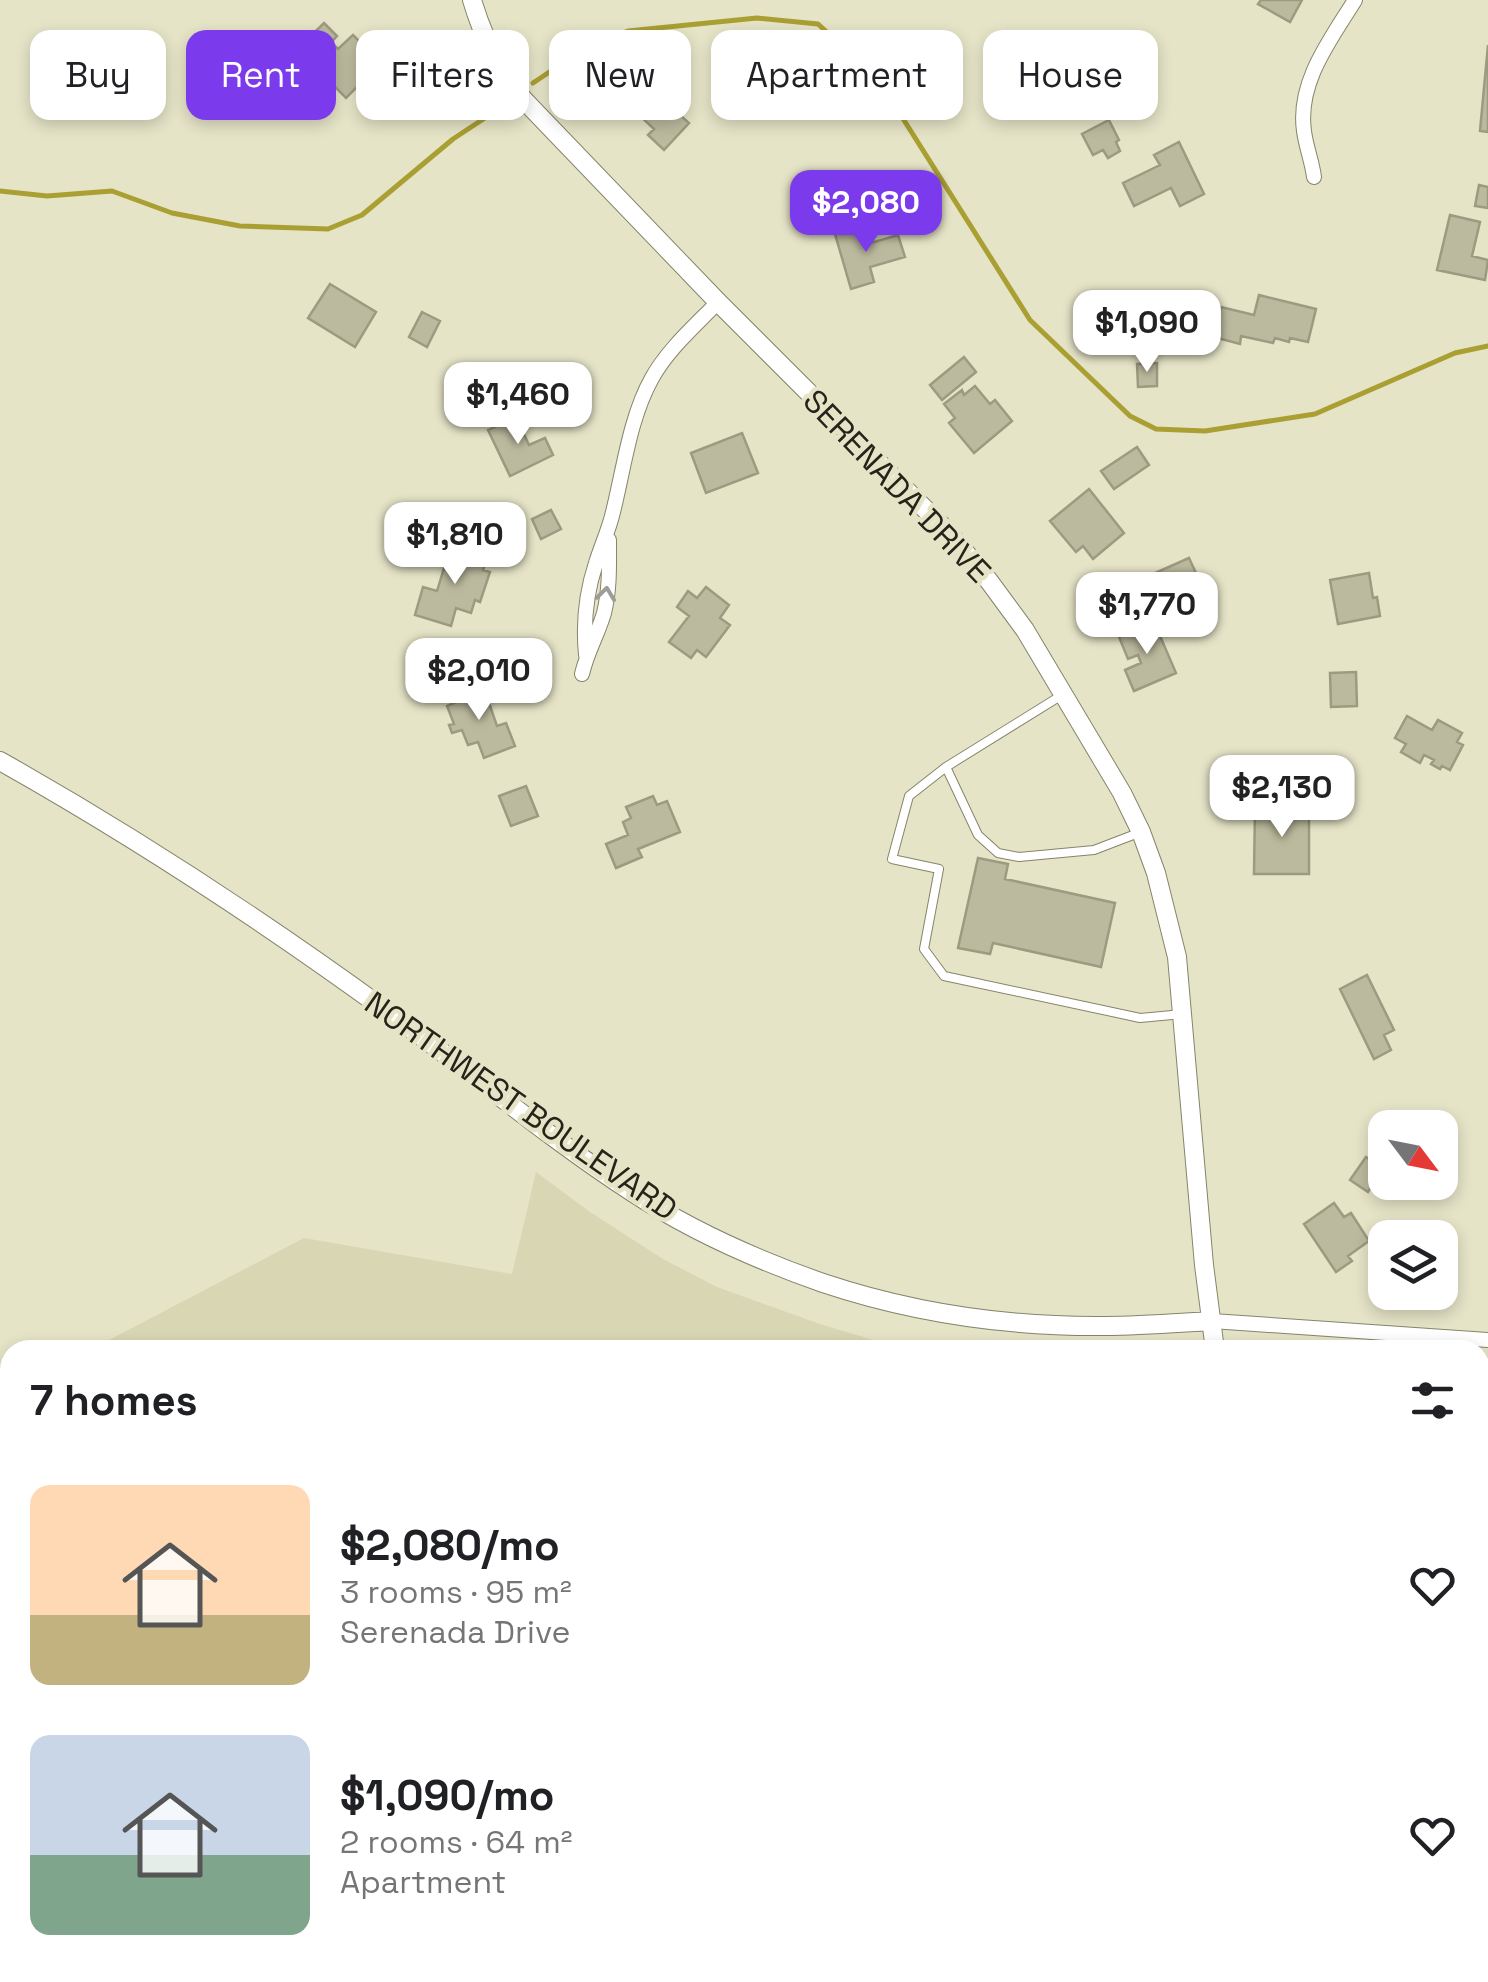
<!DOCTYPE html>
<meta charset="utf-8">
<style>
:root{--surface:#fff;--page:#f2f2f2;--text:#202124;--muted:#757577;--accent:#7c3aed}
body{margin:0;font-family:"Space Grotesk",sans-serif;background:var(--page);color:var(--text);height:100vh;display:flex;flex-direction:column;font-size:38px;white-space:nowrap}
*{box-sizing:border-box;margin:0}
p{font-size:32px;color:var(--muted)}
.icon{flex:none;width:55px;height:55px;fill:none;stroke:currentColor;stroke-width:2;stroke-linecap:round;stroke-linejoin:round}
.map{position:relative;flex:1;overflow:hidden}
.details{position:absolute;left:0px;top:1340px;width:1490px;height:642px;display:flex;flex-direction:column;background:var(--surface);border-radius:30px 30px 0 0;box-shadow:0 5px 15px #0003}
.details>*{flex:none}
.top-card{position:absolute;left:30px;top:30px;width:1430px;height:90px;display:flex;gap:20px}
.needle{width:65px;rotate:122deg}
.tools{position:absolute;left:1368px;top:1110px;display:grid;gap:20px}
.tools a{display:grid;place-items:center;width:90px;height:90px;border-radius:20px;background:var(--surface);box-shadow:0 5px 15px #0003;font-size:50px}
.price{position:absolute;translate:-50% -85px;padding:0 22px;border-radius:20px;background:#fff;color:#222;font-size:32px;line-height:65px;filter:drop-shadow(0 2px 5px #0008)}
.price::after{content:'';position:absolute;left:50%;top:60px;width:30px;height:22px;margin-left:-15px;background:inherit;clip-path:polygon(0 0,100% 0,50% 100%)}
.price.current{background:var(--accent);color:#fff}
ul{padding:0;list-style:none}
li{display:flex;align-items:center;gap:30px;height:250px;padding:0 30px}
li span{display:grid;place-items:center;flex:none;width:280px;height:200px;border-radius:20px;color:#555}
li>.icon{margin-inline-start:auto}
span .icon{width:120px;height:120px;fill:#fffc;stroke-width:1}
li b{font-size:42px}
h2{display:flex;justify-content:space-between;align-items:center;height:120px;padding:0 30px;font-size:42px}
.pill{padding:0 35px;border-radius:20px;background:var(--surface);box-shadow:0 5px 15px #0003;font-size:35px;line-height:90px}
.pill.current{background:var(--accent);color:#fff}
.map>svg:first-child{display:block}
</style>
<div class="map">
<svg width="1488" height="1982" viewBox="0 0 1488 1982">
<rect width="100%" height="100%" fill="#e6e4c7"/>
<path fill="#d9d6b4" d="M536,1172L590,1212L663,1259L717,1287L820,1324L906,1350H90L304,1238L512,1274Z
M10,1392V1972H608L607,1982H0V1397Z"/>
<g fill="none" stroke-linecap="round" stroke-linejoin="round">
<path stroke="#aa9f32" stroke-width="5" d="M533,83L588,46L628,31L757,18L818,24L878,79L1030,320L1130,416L1156,429L1205,431L1315,414L1455,353L1488,346
M0,191L47,196L112,191L172,213L240,226L328,229L362,215L453,139L503,106"/>
<path stroke="#93927c" stroke-width="45" d="M308,1972L316,1982
M60,1982L78,1972"/>
<path stroke="#93927c" stroke-width="115" d="M0,1688L10,1683"/>
</g>
<path fill="#bcba9e" stroke="#9c9a80" stroke-width="2.5" d="M1261,0H1302L1290,22L1258,4Z
M324,23L337,36L328,46L332,49L335,46L338,49L353,35L365,47L361,51L377,67L346,98L315,66L326,55L322,51L300,74L286,60Z
M1488,45V132L1480,131Z
M425,57L460,81L443,106L409,83Z
M655,93L689,123L664,150L648,135L654,129L637,113Z
M1109,120L1119,140L1116,142L1120,151L1108,158L1103,150L1093,155L1082,134Z
M1179,142L1204,194L1180,206L1171,188L1134,206L1123,183L1160,165L1154,155Z
M1479,185L1488,187V208L1475,206Z
M1450,215L1480,222L1472,256L1488,260L1485,280L1437,270Z
M859,227L864,245L898,235L905,257L870,267L874,282L851,289L835,234Z
M330,284L376,312L355,347L308,318Z
M1259,295L1316,309L1308,342L1290,338L1289,342L1275,338L1273,343L1241,336L1240,344L1214,337L1221,307L1254,315Z
M422,312L440,321L427,347L409,337Z
M964,357L976,372L942,400L930,385Z
M1157,363V386L1138,387L1137,364Z
M975,386L990,404L995,400L1012,421L974,453L949,423L955,418L944,404L962,390L964,395Z
M516,417L529,445L545,438L553,455L510,476L488,430Z
M742,433L758,473L706,493L691,453Z
M1137,447L1149,465L1114,489L1101,471Z
M1089,489L1124,533L1093,559L1083,546L1076,552L1050,521Z
M551,510L561,529L541,539L532,519Z
M459,546L488,555L483,570L490,572L480,602L475,600L471,613L456,608L451,626L415,615L423,587L437,591L449,552L457,554Z
M1189,558L1196,573L1160,589L1153,574Z
M1369,573L1373,598L1377,597L1380,616L1338,624L1330,580Z
M706,587L729,605L720,618L730,625L706,657L697,650L691,658L669,642L689,616L677,607L688,591L697,598Z
M1154,622L1176,673L1134,691L1125,670L1141,663L1138,655L1128,659L1119,637Z
M1356,672L1357,706L1331,707L1330,673Z
M473,683L481,705L489,703L497,726L506,723L515,746L484,758L478,742L468,745L462,730L452,733L449,725L454,724L447,706L461,700L457,689Z
M1407,716L1432,730L1438,720L1462,733L1457,742L1463,745L1450,770L1442,766L1440,769L1431,764L1434,760L1424,755L1420,763L1401,752L1406,744L1395,738Z
M526,786L538,816L511,826L499,796Z
M653,796L657,805L667,801L680,832L638,849L642,857L616,868L606,844L628,835L623,822L631,818L626,807Z
M1255,806H1309V874H1254Z
M978,858L1008,864L1005,879L1115,903L1101,967L993,943L990,954L958,948Z
M1367,975L1394,1030L1384,1035L1391,1050L1374,1059L1340,989Z
M1366,1157L1383,1169L1368,1192L1350,1180Z
M1334,1203L1344,1217L1351,1213L1369,1241L1348,1256L1352,1261L1336,1272L1304,1224Z"/>
<g fill="none" stroke-linecap="round" stroke-linejoin="round">
<defs>
<path id="service" d="M1062,695L946,767L978,835L998,853L1019,857L1094,850L1141,832
M946,767L909,796L892,859L939,869L924,949L944,976L1140,1018L1183,1014"/>
<path id="minor" d="M1314,177C1312,161 1306,147 1304,131C1297,82 1331,39 1355,0
M586,655C583,624 586,593 596,563C601,546 609,530 613,512C624,468 630,417 652,378C668,349 695,326 718,302
M582,674C587,652 598,634 604,613C610,589 609,564 609,540
M1212,1321L1488,1340"/>
<path id="tertiary" d="M472,0C483,37 498,69 523,99L718,302L950,534L989,581L1025,630L1122,793L1141,832L1156,873L1177,957L1204,1265L1215,1350
M0,761C135,837 263,921 388,1012C470,1071 547,1137 632,1192C690,1230 757,1260 823,1283C913,1313 1011,1327 1106,1326C1141,1326 1177,1323 1212,1321
M1284,1972L1285,1982"/>
</defs>
<use href="#service" stroke="#86846a" stroke-width="10"/>
<use href="#minor" stroke="#86846a" stroke-width="16"/>
<use href="#tertiary" stroke="#86846a" stroke-width="20"/>
<use href="#service" stroke="#fff" stroke-width="8"/>
<use href="#minor" stroke="#fff" stroke-width="14"/>
<use href="#tertiary" stroke="#fff" stroke-width="18"/>
</g>
<defs><path id="oneway-chevron" d="M-2-3.5L2.5 0L-2 3.5" fill="none" stroke-width="1.6" stroke-linecap="round" stroke-linejoin="round" transform="scale(2.5)"/></defs>
<use stroke="#9d9c98" href="#oneway-chevron" transform="translate(606 594) rotate(-83)"/>
<g text-anchor="middle" dominant-baseline="central" stroke-width="9" stroke-linejoin="round" paint-order="stroke">
<g font-size="32" fill="#25241a" stroke="#e6e4c7">
<text transform="translate(897 486) rotate(46)">SERENADA DRIVE</text>
<text transform="translate(521 1106) rotate(35)">NORTHWEST BOULEVARD</text>
</g>
</g>
</svg>
<div class="tools">
<a><svg class="needle" viewBox="-14 -14 28 28"><path d="M0-13l5 13h-10z" fill="#e53935"/><path d="M0 13l5-13h-10z" fill="#757577"/></svg></a>
<a><svg class="icon" aria-label="layers" viewBox="0 0 24 24"><path d="M12 4l9 5-9 5-9-5zM3 14l9 5 9-5"/></svg></a>
</div>
<b class="price current" style="left:866px;top:255px">$2,080</b>
<b class="price" style="left:1147px;top:375px">$1,090</b>
<b class="price" style="left:518px;top:447px">$1,460</b>
<b class="price" style="left:455px;top:587px">$1,810</b>
<b class="price" style="left:1147px;top:657px">$1,770</b>
<b class="price" style="left:479px;top:723px">$2,010</b>
<b class="price" style="left:1282px;top:840px">$2,130</b>
<div class="top-card">
<a class="pill">Buy</a>
<a class="pill current">Rent</a>
<a class="pill">Filters</a>
<a class="pill">New</a>
<a class="pill">Apartment</a>
<a class="pill">House</a>
</div>
<section class="details">
<h2>7 homes<svg class="icon" aria-label="filters" viewBox="0 0 24 24"><path d="M4 7h16M4 17h16"/><circle cx="9" cy="7" r="2"/><circle cx="15" cy="17" r="2"/></svg></h2>
<ul>
<li><span style="background:linear-gradient(#ffd9b3 65%,#c2b280 0)"><svg class="icon" aria-label="home" viewBox="0 0 24 24"><path d="M3 11l9-7 9 7M6 9v11h12V9"/></svg></span><div><b>$2,080/mo</b><p>3 rooms · 95 m²</p><p>Serenada Drive</p></div><svg class="icon" aria-label="heart" viewBox="0 0 24 24"><path d="M12 20l-8-8c-3-5 5-10 8-4 3-6 11-1 8 4z"/></svg></li>
<li><span style="background:linear-gradient(#c9d6e8 60%,#7fa58c 0)"><svg class="icon" aria-label="home" viewBox="0 0 24 24"><path d="M3 11l9-7 9 7M6 9v11h12V9"/></svg></span><div><b>$1,090/mo</b><p>2 rooms · 64 m²</p><p>Apartment</p></div><svg class="icon" aria-label="heart" viewBox="0 0 24 24"><path d="M12 20l-8-8c-3-5 5-10 8-4 3-6 11-1 8 4z"/></svg></li>
</ul>
</section>
</div>
